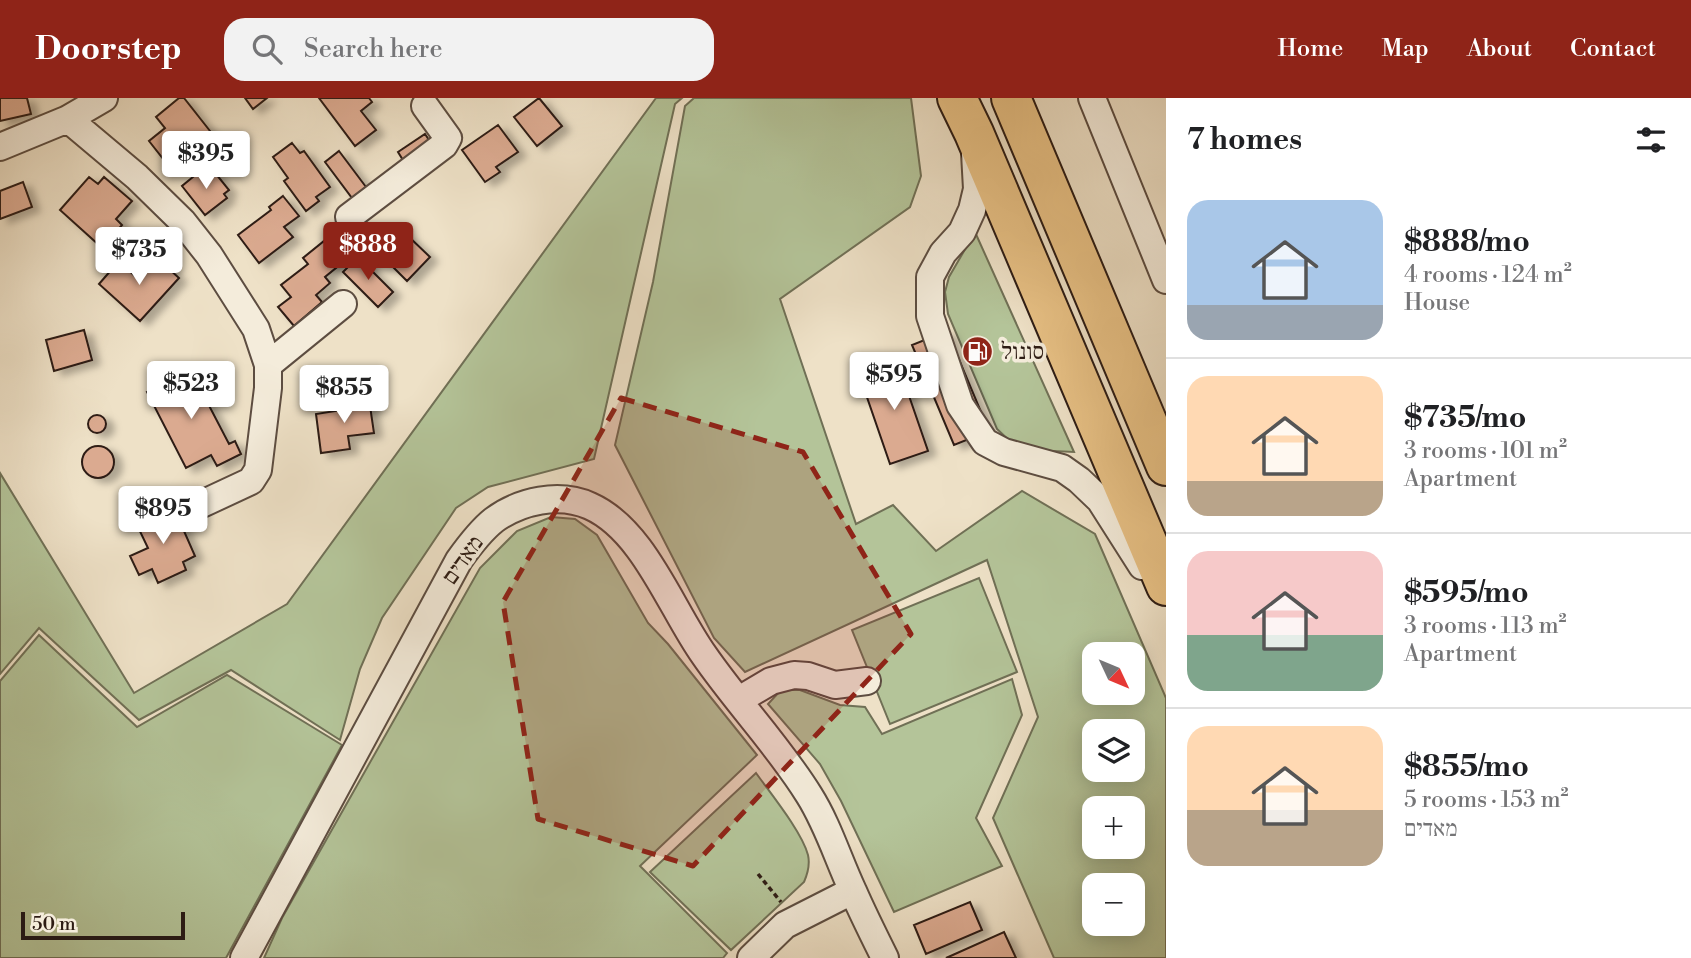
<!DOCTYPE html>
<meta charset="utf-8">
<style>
:root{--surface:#fff;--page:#f2f2f2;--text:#202124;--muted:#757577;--line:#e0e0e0;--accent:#8f2418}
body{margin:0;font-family:"Libre Bodoni","Frank Ruhl Libre",serif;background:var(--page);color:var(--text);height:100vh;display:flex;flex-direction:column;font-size:26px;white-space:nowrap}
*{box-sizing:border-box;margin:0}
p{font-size:23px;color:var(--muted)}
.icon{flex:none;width:38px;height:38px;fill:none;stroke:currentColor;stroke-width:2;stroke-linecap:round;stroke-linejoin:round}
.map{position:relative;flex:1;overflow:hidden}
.panel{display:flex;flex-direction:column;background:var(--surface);width:525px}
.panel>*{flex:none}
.needle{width:46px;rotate:134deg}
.fabs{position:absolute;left:1082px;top:544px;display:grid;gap:14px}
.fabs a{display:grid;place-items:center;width:63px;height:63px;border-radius:14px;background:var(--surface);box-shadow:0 4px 18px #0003;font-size:35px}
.scale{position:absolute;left:21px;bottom:18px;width:164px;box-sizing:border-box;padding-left:7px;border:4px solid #2d1c14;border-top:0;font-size:19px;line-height:24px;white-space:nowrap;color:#2d1c14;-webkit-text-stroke:5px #f4ecdb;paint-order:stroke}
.price{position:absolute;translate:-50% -60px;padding:0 16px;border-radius:7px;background:#fff;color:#222;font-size:23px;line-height:46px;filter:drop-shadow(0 2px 4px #0008)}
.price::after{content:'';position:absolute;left:50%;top:42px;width:21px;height:16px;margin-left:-10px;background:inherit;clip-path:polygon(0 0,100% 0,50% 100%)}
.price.on{background:var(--accent);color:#fff}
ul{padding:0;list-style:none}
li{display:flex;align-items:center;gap:21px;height:175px;padding:0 21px}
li+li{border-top:2px solid var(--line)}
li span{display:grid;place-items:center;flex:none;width:196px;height:140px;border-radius:21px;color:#555}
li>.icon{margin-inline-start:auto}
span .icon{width:84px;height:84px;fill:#fffc;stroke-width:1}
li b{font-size:30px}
h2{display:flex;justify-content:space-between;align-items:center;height:84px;padding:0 21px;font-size:30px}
header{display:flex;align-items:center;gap:42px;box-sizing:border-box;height:98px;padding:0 35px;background:var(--accent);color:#fff}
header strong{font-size:33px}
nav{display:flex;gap:38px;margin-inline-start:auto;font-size:24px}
.search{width:490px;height:63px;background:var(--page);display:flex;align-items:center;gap:18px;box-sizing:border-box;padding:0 24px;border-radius:21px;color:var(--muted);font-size:26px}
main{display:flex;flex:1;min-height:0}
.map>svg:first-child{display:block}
</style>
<header>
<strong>Doorstep</strong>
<div class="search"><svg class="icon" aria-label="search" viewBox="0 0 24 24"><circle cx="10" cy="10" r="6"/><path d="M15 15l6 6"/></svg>Search here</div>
<nav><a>Home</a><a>Map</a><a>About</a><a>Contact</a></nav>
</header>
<main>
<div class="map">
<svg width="1166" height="860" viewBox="0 0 1166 860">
<defs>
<filter id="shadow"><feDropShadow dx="8" dy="4.5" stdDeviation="3.5" flood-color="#0004"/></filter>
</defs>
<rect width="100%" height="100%" fill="#eee1c7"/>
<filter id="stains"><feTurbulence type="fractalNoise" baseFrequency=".00286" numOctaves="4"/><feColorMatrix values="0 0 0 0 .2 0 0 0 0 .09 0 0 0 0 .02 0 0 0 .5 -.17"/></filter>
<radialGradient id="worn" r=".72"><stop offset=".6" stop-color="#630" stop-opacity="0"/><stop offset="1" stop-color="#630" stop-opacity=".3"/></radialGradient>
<path fill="#b4c499" stroke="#707056" stroke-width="2" fill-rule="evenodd" d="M656,0H682L675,6L594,361L488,389L456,410L382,520L360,571L340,642L231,572L139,622L39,530L0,576V375L134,595L287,506Z
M694,0H911L921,78L910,109L780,201L856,426L893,407L936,453L1022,393L1095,436L1166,600V860H1054L993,720L1038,619L987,462L745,574L714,540L615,347L653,184L685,8ZM1094,556H1132V595H1094ZM1094,634H1132V672H1094ZM1094,710H1132V749H1094ZM1094,788H1132V826H1094Z
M975,134L1074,354L1031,352L1013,346L997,331L948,216L945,194L949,179Z
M551,419L575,421L597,437L648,525L668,546L757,657L640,768L727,855L723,860H264L282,820L480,470L517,433Z
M979,480L1017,574L890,626L852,532Z
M39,537L137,629L227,577L342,647L226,860H0V583Z
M1012,581L1022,617L976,720L1002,768L894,814L841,703L820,666L768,606L781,592H800L840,607L865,609L882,636Z
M756,675C771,696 802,734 808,757C810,766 808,775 804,784L731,852L650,774Z"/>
<path fill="#dbaa90" stroke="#2d1c14" stroke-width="2" filter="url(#shadow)" d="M0,0H27L31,16L0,23Z
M179,0H184L210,33L168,67L149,43L165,30L156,19Z
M245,0H267L253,11Z
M319,0H369L372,4L361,13L376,32L355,48Z
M539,0L562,28L537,48L514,19Z
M498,27L518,54L496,69L500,74L485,84L462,52Z
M425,36L433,48L406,67L398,54Z
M292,45L300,55L304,53L330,89L316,99L319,103L306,113L284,83L288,80L273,59Z
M339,53L366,89L352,100L325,64Z
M212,71L229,92L224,96L227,100L205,117L182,88L199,74L203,78Z
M89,79L98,86L104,79L132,103L116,121L122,127L117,133L125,140L110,157L60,112Z
M23,84L32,109L0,121V93Z
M283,98L299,118L284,129L293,139L259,165L238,137L271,112L269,109Z
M407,137L430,159L407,183L384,160Z
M324,143L342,165L325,179L330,185L316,197L322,204L294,228L278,209L291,199L281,187L308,166L303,160Z
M156,159L179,180L140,223L99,186L119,163L137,180Z
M358,159L393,194L378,209L343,174Z
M84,232L92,262L54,273L46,242Z
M947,233L989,333L954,347L912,247Z
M897,263L928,353L890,366L859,276Z
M190,271L229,346L235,343L241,356L217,368L211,357L186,370L147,294Z
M369,301L374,335L348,338L350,351L321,355L316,316L342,312L341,305Z
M88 326a9 9 0 1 1 18 0a9 9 0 1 1-18 0Z
M82 364a16 16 0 1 1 32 0a16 16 0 1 1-32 0Z
M173,408L195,458L183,464L186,472L158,485L152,471L139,477L130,458L148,450L136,425Z
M970,804L982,832L926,856L914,827Z
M1004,834L1016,860H946Z"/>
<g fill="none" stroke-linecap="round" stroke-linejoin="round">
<defs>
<path id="minor" d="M1092,0L1166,182
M68,21L137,79L183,124L209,157L256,231L268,267V290L258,372L251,383L191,411
M0,49L68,21L104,0
M975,55L977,91L972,112L962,134L943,155L930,179V218L960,307L985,344L1004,354L1062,370L1079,382L1100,402L1142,468
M349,119L444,47L448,40L425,8
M268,267L343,206
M739,602L771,583L794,577L808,578L835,587L867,583
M244,860L459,462C469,448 480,433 494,422C520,403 559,394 590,408C644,432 671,511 704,557C737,605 778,647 809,697C828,727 838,761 853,793C863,816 874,838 885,860
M751,860L785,827L852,793"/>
<path id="highway" d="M957,0L974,35L1166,488
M1011,0L1166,368"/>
</defs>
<use href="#minor" stroke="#5d4d41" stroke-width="30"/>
<use href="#highway" stroke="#2d1c14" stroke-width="42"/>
<path stroke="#2d1c14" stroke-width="3.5" stroke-dasharray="5 3.5" stroke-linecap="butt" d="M758,776L781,804"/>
<use href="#minor" stroke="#f4ecdb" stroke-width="26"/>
<use href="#highway" stroke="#e7c084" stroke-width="38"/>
</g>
<path fill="#8f2418" fill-opacity="0.2" stroke="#8f2418" stroke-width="5" stroke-dasharray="14 9" stroke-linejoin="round" d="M621,300L803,354L911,536L693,768L538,721L503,504Z"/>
<defs>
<symbol id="fuel-disc" viewBox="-11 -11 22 22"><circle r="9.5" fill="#8f2418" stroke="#f4ecdb"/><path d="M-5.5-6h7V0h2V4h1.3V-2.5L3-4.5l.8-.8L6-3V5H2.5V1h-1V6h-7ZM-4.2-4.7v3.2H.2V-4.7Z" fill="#fff"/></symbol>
</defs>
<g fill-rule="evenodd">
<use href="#fuel-disc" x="960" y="236" width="35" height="35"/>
</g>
<g text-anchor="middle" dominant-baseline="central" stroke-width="7" stroke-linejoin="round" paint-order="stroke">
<g font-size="23" fill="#2d1c14" stroke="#f4ecdb" text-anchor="start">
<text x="1001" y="254">סונול</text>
</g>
<g font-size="23" fill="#2d1c14" stroke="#f4ecdb">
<text transform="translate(463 462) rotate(-55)">מאדים</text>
</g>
</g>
<rect width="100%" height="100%" filter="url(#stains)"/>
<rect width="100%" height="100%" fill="url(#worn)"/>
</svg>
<div class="fabs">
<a><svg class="needle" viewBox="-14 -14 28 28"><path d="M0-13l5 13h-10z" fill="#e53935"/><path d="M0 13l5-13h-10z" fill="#757577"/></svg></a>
<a><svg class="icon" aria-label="layers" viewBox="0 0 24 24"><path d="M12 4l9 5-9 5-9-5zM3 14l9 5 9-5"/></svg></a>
<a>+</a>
<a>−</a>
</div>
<div class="scale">50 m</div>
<b class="price" style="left:206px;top:93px">$395</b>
<b class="price on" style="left:368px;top:184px">$888</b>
<b class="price" style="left:139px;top:189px">$735</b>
<b class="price" style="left:894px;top:314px">$595</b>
<b class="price" style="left:191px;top:323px">$523</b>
<b class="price" style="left:344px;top:327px">$855</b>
<b class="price" style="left:163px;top:448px">$895</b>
</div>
<section class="panel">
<h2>7 homes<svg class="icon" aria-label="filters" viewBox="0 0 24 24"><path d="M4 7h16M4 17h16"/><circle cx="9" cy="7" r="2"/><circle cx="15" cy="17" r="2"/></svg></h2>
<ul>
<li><span style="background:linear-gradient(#a9c7e8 75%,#9aa5b1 0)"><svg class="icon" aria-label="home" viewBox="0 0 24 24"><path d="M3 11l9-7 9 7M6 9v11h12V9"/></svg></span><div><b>$888/mo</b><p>4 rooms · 124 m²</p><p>House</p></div></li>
<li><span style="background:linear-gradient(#ffd9b3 75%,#b9a48a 0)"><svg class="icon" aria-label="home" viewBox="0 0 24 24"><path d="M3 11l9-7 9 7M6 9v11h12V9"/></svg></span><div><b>$735/mo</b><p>3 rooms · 101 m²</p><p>Apartment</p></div></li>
<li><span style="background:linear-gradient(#f6c9c9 60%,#7fa58c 0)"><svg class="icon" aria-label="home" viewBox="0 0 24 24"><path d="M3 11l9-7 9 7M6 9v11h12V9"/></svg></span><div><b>$595/mo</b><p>3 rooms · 113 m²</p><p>Apartment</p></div></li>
<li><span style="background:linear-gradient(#ffd9b3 60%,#b9a48a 0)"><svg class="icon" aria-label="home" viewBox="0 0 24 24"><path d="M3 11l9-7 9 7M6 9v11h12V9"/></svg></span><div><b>$855/mo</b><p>5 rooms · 153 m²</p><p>מאדים</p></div></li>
</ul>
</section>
</main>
